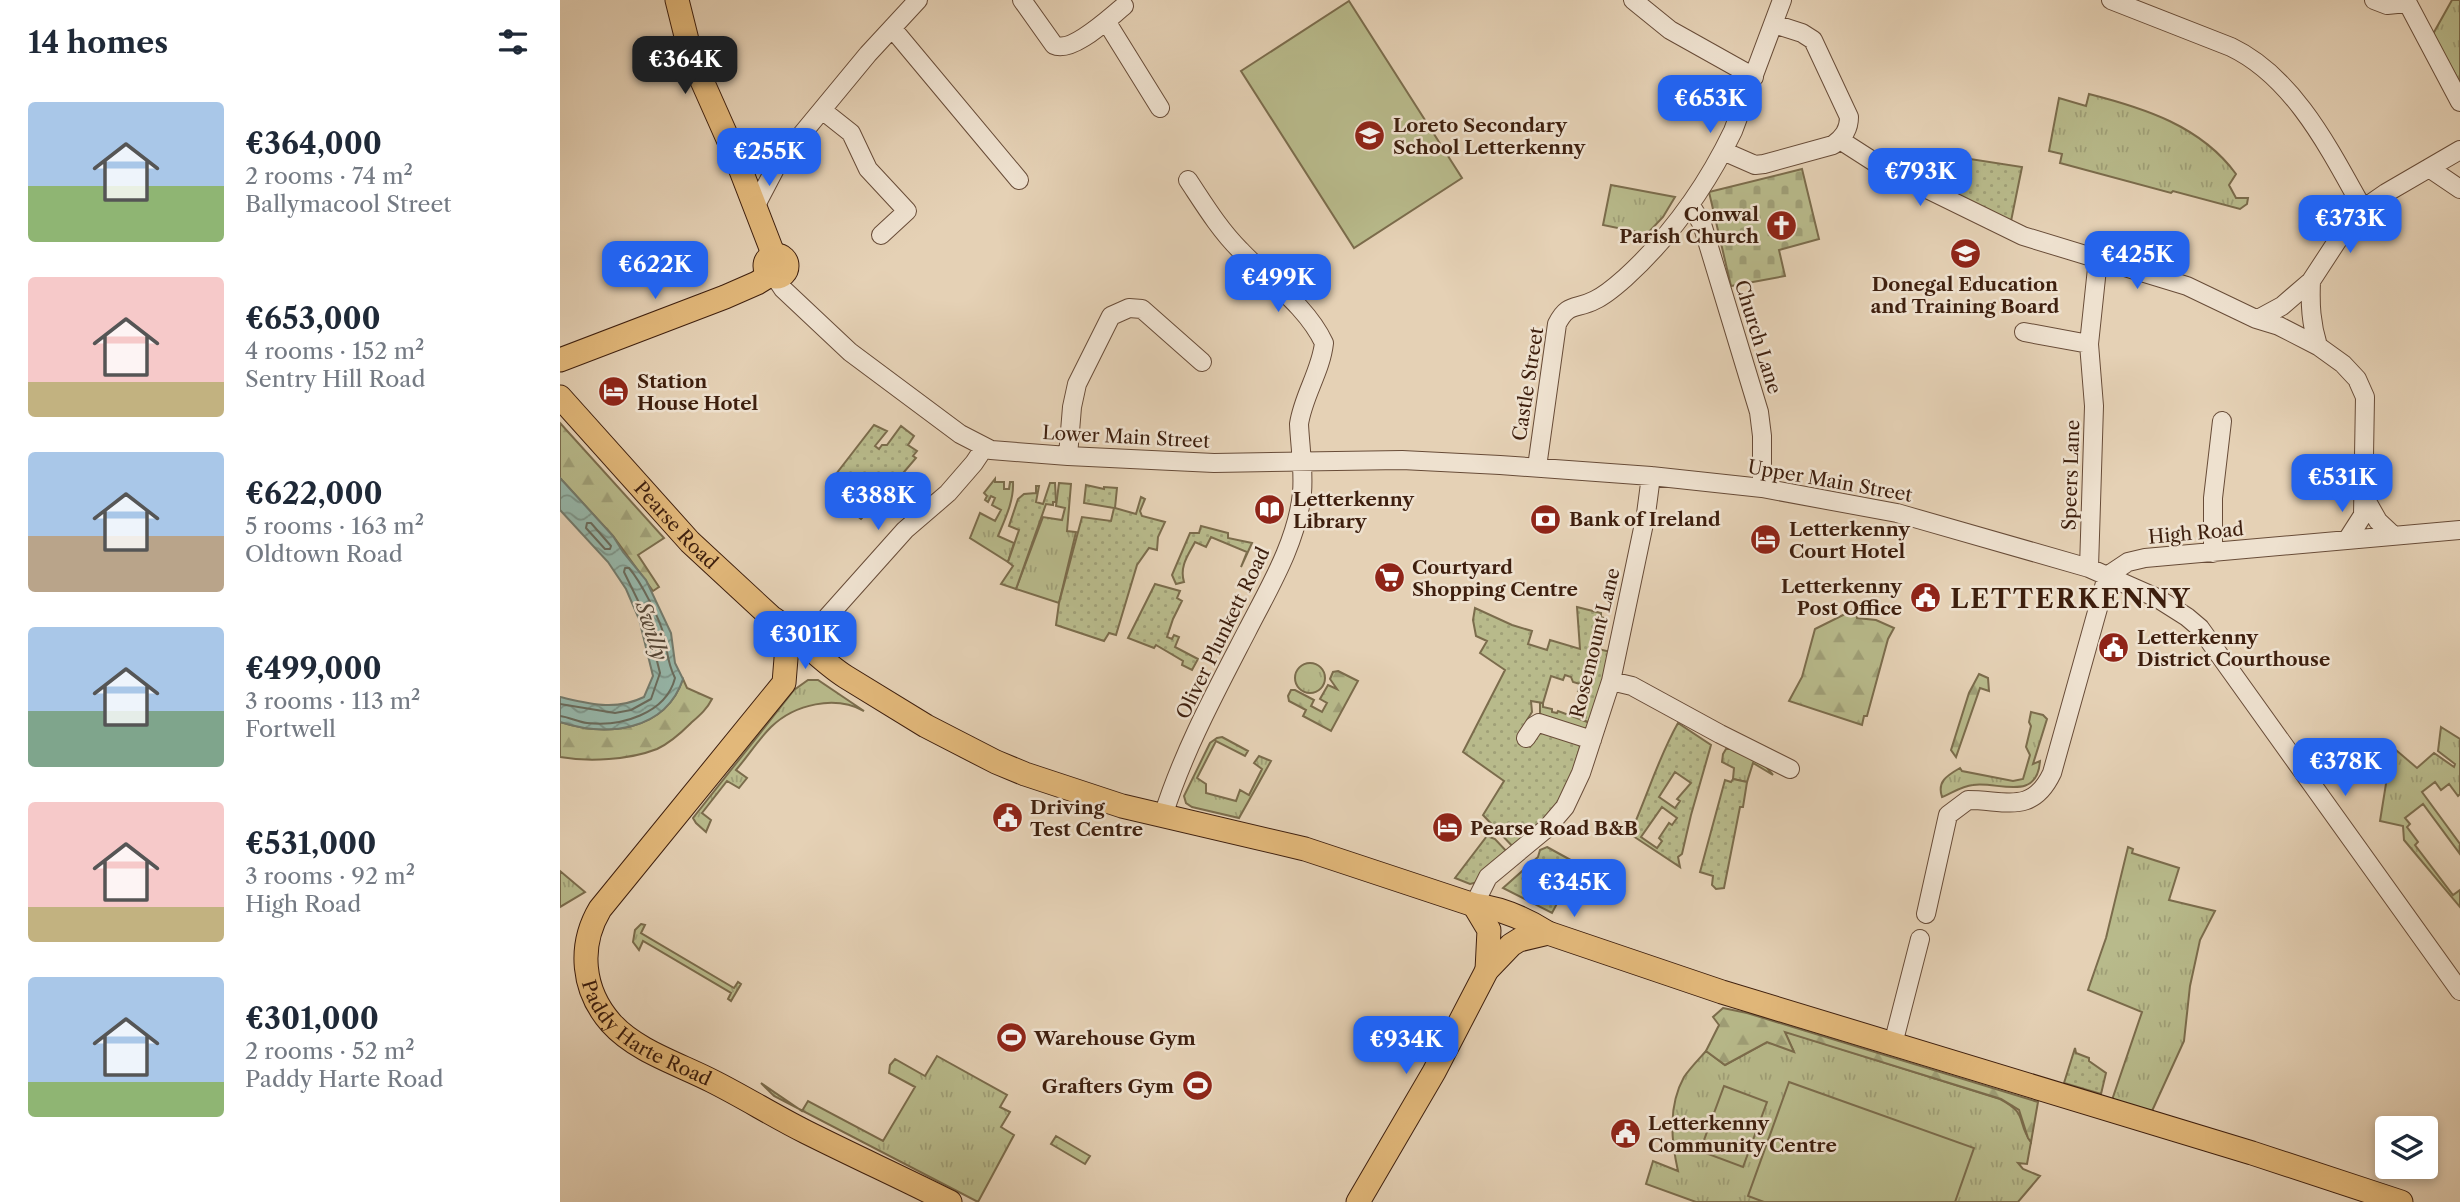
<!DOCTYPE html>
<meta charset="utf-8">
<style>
:root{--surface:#fff;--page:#f2f2f3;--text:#1f2937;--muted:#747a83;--accent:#2563eb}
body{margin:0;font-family:"Libre Caslon Text",serif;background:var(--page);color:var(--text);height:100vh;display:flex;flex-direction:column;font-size:26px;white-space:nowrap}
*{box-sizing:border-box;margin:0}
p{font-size:23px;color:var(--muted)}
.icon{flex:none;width:38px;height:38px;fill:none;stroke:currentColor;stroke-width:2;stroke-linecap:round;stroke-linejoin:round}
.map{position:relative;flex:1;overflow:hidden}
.side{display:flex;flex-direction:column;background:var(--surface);width:560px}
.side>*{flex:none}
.controls{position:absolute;left:1815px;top:1116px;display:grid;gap:14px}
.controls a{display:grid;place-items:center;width:63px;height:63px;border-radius:7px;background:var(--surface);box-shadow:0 4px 10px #0003;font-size:35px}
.price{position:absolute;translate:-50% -60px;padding:0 16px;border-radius:14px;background:var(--accent);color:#fff;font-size:23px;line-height:46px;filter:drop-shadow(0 2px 4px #0008)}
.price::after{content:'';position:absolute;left:50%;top:42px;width:21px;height:16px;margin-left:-10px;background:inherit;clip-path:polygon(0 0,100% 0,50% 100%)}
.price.on{background:#222;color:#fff}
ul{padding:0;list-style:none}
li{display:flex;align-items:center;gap:21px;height:175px;padding:0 28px}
li span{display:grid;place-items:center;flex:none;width:196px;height:140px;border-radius:7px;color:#555}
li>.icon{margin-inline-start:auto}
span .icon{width:84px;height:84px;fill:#fffc;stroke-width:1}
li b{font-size:30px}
h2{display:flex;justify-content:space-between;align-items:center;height:84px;padding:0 28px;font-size:30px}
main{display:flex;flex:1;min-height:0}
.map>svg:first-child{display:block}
</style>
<main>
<section class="side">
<h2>14 homes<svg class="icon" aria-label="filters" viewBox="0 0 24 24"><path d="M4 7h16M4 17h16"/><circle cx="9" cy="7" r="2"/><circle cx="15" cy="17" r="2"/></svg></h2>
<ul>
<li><span style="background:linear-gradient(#a9c7e8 60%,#8fb573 0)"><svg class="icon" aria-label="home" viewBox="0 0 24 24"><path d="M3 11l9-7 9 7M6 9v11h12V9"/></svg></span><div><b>€364,000</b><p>2 rooms · 74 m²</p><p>Ballymacool Street</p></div></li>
<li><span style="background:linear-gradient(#f6c9c9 75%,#c2b280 0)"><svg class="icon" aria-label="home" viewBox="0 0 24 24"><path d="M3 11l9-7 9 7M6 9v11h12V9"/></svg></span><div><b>€653,000</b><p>4 rooms · 152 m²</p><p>Sentry Hill Road</p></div></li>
<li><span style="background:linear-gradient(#a9c7e8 60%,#b9a48a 0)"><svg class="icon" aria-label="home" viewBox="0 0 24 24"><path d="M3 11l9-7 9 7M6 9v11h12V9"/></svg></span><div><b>€622,000</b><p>5 rooms · 163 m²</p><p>Oldtown Road</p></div></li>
<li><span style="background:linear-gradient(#a9c7e8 60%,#7fa58c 0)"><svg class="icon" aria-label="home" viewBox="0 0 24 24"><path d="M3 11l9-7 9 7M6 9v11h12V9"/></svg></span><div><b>€499,000</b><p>3 rooms · 113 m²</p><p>Fortwell</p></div></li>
<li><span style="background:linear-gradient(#f6c9c9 75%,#c2b280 0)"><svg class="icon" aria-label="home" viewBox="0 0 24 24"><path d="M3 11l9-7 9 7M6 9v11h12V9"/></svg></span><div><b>€531,000</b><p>3 rooms · 92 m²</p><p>High Road</p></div></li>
<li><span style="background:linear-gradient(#a9c7e8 75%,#8fb573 0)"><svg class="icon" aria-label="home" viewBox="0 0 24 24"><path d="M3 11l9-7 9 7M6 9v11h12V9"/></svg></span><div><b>€301,000</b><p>2 rooms · 52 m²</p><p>Paddy Harte Road</p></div></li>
</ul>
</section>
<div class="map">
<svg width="1900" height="1202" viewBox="0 0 1900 1202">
<defs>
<pattern id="grass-tufts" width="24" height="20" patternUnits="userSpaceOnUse" patternTransform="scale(1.75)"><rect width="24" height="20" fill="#b8ba8b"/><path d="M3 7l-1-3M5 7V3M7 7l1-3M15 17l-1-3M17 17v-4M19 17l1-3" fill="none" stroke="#9f9f77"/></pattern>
<pattern id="forest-firs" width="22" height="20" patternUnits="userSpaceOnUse" patternTransform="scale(1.75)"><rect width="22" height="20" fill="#b8ba8b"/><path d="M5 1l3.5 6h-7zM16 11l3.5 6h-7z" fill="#9f9f77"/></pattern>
<pattern id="cemetery-stones" width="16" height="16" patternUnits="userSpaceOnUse" patternTransform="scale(1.75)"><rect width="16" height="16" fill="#b8ba8b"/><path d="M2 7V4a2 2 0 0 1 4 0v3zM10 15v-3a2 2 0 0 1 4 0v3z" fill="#9f9f77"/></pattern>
<pattern id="garden-dots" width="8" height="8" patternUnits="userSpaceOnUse" patternTransform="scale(1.75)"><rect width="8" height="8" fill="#b8ba8b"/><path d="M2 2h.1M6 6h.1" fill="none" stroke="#9f9f77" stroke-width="1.8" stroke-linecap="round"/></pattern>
<pattern id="water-waves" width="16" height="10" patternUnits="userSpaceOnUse" patternTransform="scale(1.75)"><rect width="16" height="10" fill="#96b7aa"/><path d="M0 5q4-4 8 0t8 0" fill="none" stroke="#7c9489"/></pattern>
</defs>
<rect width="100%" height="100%" fill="#e5d1b5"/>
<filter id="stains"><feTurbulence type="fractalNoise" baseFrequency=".00286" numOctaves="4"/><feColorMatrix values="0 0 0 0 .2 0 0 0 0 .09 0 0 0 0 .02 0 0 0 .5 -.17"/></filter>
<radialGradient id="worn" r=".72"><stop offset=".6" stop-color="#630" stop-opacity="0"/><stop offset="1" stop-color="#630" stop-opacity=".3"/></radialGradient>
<path fill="url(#grass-tufts)" stroke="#7b6c4c" stroke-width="2" d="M1892,0H1900V83L1873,34Z
M1529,94C1584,108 1641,126 1676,174L1669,185L1676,198H1688L1687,204L1680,209L1613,191L1611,193L1500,163L1502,154L1489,151L1499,98L1526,106Z
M1051,185L1115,197L1103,217L1087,234L1043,225Z
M435,479V482H444V489H449L450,482H453C454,501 445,519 438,536L454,543L448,562L410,538L420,513L435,521L441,510L432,505L435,498L431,496L428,502L425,500L427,496L424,493Z
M499,483L511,484L507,531L516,532L499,603L456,589L483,517L502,520L505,508L496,506Z
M735 678a15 15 0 1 1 30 0a15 15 0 1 1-30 0Z
M248,680H258L304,711C275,695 235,704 211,727C198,740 188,756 176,770L187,778L179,788L167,781L142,813L151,820L146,832L136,823L133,818L234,690Z
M980,702L983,703V707L992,709V712L997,713L998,711L1033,724L1024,729L984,718L980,713Z
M1471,712L1483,715L1487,719L1473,764L1480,761C1477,803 1438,781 1413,785C1402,786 1392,793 1382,797C1377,782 1386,776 1400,768L1402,771L1453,781L1463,779L1470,755L1466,747L1471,726L1469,722Z
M1881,727L1900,739V794L1898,796L1889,784L1881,790L1875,782L1862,792L1900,844V854L1863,804L1845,818L1850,824L1847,827L1858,842L1855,845L1893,895L1900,890V907L1844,840L1843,826L1820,821L1829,765L1836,750L1857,768L1874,753L1894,767L1895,764L1878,751Z
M662,737L688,751L685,756L656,741L637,778L646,784V793L676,801L680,790L689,795L702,769L694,763L699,756L711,761L679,818L632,807L626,803L624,796L650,743L657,738Z
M1166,749H1172L1204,764L1213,775L1193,763L1187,782L1173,779L1174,768L1162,762L1163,754Z
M1568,847L1573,849L1572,853L1619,868L1609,900L1655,911L1640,940L1630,986L1624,1041L1592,1111L1552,1100L1582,1012L1528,990L1546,938Z
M0,871L25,892L0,907Z
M81,924L85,925L81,933L174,988L178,982L181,984L171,1001L168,999L171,993L83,941L79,950L73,942L75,930Z
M1224,1031L1440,1099C1469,1114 1456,1122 1471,1142L1467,1164L1458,1163L1463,1169L1480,1176L1458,1202H1136L1086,1184L1093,1161L1118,1171C1111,1140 1108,1106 1124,1077C1130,1068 1139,1059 1146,1051L1165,1065L1207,1042L1233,1050Z
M377,1056L447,1095L440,1107L450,1112L441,1127L454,1135L418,1202L214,1096L201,1083L242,1111L248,1101L323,1141L355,1087L329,1073L330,1065L335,1059L365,1076Z
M496,1136L530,1156L525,1164L491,1144Z"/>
<path fill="url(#forest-firs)" stroke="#7b6c4c" stroke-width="2" d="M0,423L104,538L78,555L99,587L93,591L53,536L0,478Z
M1295,609L1297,618L1316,620L1334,628L1328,639L1307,716H1304L1302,725L1229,701L1242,677L1255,629Z
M778,671L798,681L771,731L743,716L746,710L729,701L728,696L731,690H735L754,700L751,706L762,712L767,703L760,699L768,685L777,689L770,679L773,672Z
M1419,674L1428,678L1429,691L1420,688L1396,757L1391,750L1409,693Z
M123,679L127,688L152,699C147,709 140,715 131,723C121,733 110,743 97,749C69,760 29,762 0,757V722C46,737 105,732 123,679Z
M1163,1008L1187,1013L1478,1102L1471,1142L1468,1138L1459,1110L1441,1099L1225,1032L1234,1052L1207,1042L1165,1065L1146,1051L1159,1025L1153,1017Z"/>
<path fill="url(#cemetery-stones)" stroke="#7b6c4c" stroke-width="2" d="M1242,169L1259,239L1219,250L1225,276L1171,286L1149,192Z"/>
<path fill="#b8ba8b" stroke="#7b6c4c" stroke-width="2" d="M789,1L902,178L794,248L681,71Z
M1229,1082L1414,1148L1395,1202H1204L1188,1196Z
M1164,1086L1207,1102L1183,1167L1140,1151Z"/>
<path fill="url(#garden-dots)" stroke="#7b6c4c" stroke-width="2" fill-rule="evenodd" d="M1352,150L1462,167L1450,226L1324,163L1327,154Z
M314,425L327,431L315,446L319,449L322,445H327L341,426L354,436L348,445L357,451L353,456L356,458L344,472L345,473L301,519L271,495L266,487Z
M490,483H495L496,502H493V505L486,504L456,589L441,584L453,566L448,562L459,530L449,526L458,499L464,494L476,493V486H479L476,502L483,504Z
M526,485L544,489V487L557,488L555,508L576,514L581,497L585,499L580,511L582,516L605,522L598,537L597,550L589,548L577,565L556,635L549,633L544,641L496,625L499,603L522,517L551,521L554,508L524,503Z
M641,526L668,533V538L692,543L681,567L687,552L651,537L646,547L635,542C629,554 619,566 624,582L616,584L612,575L630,533H639Z
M595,584L620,591L617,598L622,601L613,619L607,637L612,639L614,635L619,637L615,647L638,659L632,670L622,665L623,661L596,645L594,648L568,638Z
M1017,607L1041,613V617L1044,618L1043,625H1039L1038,628L1042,630L1040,637L1036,636L1035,640L1039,642L1038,649L1051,652L1033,724L1013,716L1018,701H1021L1023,693L1018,691L1020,684L1013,682L1011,677L1005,675L1003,680L991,676L983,703L971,701L972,712L967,720L969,721L959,740L970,747L982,730L1018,743L1020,747L1005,798L955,849L923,815L944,781L903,752L945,670L920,653L927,641L916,636L913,620L915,608L952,625L972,631L968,644L987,650L990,640L1020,649Z
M1118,723L1151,745L1131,815L1122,854L1118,857L1120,867L1070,834C1087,797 1098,758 1118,723ZM1115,772L1131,783L1117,799L1120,801L1115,808L1099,797ZM1102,807L1117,818L1112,825L1109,823L1099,838L1102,841L1097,848L1081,837Z
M1173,779L1187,782L1183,807H1180L1164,888L1156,889L1152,885L1153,876L1140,872L1165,780L1171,782Z
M927,836L935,839L949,854L918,882L910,884L895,878Z
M987,847L1018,864L992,913L943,888L978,857L980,850Z
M1515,1048L1516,1053L1529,1058V1061L1546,1073L1541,1094L1504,1083Z"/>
<path fill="url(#water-waves)" stroke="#737a6c" stroke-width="2" d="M0,478L53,536L63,552L86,580L111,633L115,663L123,679C105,732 46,737 0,722V697C31,704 55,711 84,697L93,676L79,619L66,589L48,562L0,510Z"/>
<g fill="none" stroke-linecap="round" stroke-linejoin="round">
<path stroke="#6a6b5c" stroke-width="2" d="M27,523H31L51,546L50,549H45L26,528Z
M0,704L55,713L71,710L91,699L100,673L86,617L64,572L65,568H69C81,582 100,619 104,636C108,653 107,662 115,678C106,714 60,727 27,723C18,722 9,717 0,716"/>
<defs>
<path id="minor" d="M462,0L494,45C512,54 550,17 564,6
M1073,0L1110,30L1194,77
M1551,0L1671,47C1734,77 1770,150 1803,209
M1814,0L1827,5L1847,3
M1846,0L1900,102
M546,21L600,108
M332,28L459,180
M262,110L291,133L308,169L347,211L321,235
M1280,140L1322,167L1463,236L1627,286L1696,319L1719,326L1758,346L1783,364L1797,379L1805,397L1803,515L1787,540
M1163,151L1195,165L1204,164L1273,145C1283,138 1289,130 1289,117L1253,40L1242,33L1214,24
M1869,168L1900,189
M1130,204L1142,224L1199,412L1202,436V488
M196,205L218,163L308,54L358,0
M215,277L223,289L290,352L400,434L431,450L508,456L654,463L842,460L940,465L1091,476L1202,488L1337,513L1529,568L1597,598L1627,617L1640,628L1900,991
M1751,281C1750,305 1751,323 1758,346
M1698,319L1722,306L1751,281L1785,229L1803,209L1826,193L1900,150
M1464,332L1529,344
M508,456L512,407L517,384L551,316L569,308L582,309L642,362
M977,467L997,324C1008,302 1016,310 1035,300C1046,295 1056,286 1065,278C1110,237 1147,185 1173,131L1222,0
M1805,498L1818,521L1834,536
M1653,553V498L1662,421
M1529,568L1534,406L1529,344L1538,259
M1547,576L1568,562L1585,558L1900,530
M245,642L345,530L388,493L414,463L424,448
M1051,681L1072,686L1160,734L1230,769
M966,738L974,726L979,723L1032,740
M603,816C623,752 656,691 687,631C709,588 737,542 742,493C744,470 740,446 739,424C743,396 761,371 764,343C746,305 708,280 680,250C659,229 644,204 628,180
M914,905L928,877L987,828L1005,807L1021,773L1051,681L1086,514L1091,476
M1366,914L1388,815L1408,800C1446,800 1472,815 1492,773L1547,576
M1333,1044L1360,939"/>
<g id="major">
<path d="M117,0L131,56L175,155L214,256"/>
<circle cx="216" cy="266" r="11"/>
<path d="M0,360L165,297L197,283L210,275"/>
<path id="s1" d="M0,397L130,542L211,617C238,634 259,660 286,677L366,726L436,762L465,774L562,806L745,849L914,905C940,908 966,919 988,933L1162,992L1692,1153L1841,1202"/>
<path id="s2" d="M213,621L227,646L224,683L40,909C18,946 22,990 51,1023C76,1051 119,1064 152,1081C184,1097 214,1116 246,1132C294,1156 342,1178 390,1202"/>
<path d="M914,905L929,930L927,970"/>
<path d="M798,1202L874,1072L927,970L951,945L959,940L988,933"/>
</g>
</defs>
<use href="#minor" stroke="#684c38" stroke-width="20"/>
<use href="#major" stroke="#3e1f0e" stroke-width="25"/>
<use href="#minor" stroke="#eee1cf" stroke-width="18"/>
<use href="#major" stroke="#e2b87a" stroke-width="23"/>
</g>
<defs>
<symbol id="school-disc" viewBox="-11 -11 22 22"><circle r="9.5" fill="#8f2418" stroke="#eee1cf"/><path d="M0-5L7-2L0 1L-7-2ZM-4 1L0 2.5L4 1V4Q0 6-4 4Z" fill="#fff"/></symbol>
<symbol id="church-disc" viewBox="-11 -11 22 22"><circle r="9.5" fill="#8f2418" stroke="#eee1cf"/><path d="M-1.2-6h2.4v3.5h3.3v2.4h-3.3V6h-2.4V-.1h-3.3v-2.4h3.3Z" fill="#fff"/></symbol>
<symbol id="university-disc" viewBox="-11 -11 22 22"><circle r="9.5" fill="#8f2418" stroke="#eee1cf"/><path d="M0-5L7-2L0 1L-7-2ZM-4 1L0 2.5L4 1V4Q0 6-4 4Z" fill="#fff"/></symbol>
<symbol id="hotel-disc" viewBox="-11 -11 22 22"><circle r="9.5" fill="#8f2418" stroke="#eee1cf"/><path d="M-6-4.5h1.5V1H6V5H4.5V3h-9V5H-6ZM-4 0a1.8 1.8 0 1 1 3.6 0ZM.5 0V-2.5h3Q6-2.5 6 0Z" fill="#fff"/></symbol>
<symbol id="library-disc" viewBox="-11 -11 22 22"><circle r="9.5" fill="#8f2418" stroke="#eee1cf"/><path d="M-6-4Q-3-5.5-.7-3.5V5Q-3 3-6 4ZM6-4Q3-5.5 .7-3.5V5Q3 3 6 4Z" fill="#fff"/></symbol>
<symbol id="bank-disc" viewBox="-11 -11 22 22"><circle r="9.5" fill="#8f2418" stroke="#eee1cf"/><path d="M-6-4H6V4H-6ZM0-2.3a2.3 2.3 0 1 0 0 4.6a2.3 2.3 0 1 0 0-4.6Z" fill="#fff"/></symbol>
<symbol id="supermarket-disc" viewBox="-11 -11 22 22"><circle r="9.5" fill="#8f2418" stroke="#eee1cf"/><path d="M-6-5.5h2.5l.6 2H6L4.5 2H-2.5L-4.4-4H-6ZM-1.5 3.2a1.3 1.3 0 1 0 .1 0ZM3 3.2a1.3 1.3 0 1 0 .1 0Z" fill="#fff"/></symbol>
<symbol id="civic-disc" viewBox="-11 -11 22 22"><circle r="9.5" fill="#8f2418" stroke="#eee1cf"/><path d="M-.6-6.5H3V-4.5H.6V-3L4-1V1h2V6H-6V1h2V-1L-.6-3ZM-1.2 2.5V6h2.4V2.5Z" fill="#fff"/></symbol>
<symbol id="stadium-disc" viewBox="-11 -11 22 22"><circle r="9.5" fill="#8f2418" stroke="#eee1cf"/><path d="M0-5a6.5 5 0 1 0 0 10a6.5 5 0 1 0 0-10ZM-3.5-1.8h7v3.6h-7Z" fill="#fff"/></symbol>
</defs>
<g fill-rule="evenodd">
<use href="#school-disc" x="792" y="118" width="35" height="35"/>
<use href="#church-disc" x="1204" y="208" width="35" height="35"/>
<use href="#university-disc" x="1388" y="236" width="35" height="35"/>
<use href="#hotel-disc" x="36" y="374" width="35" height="35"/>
<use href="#library-disc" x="692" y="492" width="35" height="35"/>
<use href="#bank-disc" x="968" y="502" width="35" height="35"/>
<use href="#hotel-disc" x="1188" y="522" width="35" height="35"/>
<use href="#supermarket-disc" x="812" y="560" width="35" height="35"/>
<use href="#civic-disc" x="1348" y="580" width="35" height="35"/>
<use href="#civic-disc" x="1536" y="630" width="35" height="35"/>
<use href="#civic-disc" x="430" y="800" width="35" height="35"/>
<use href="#hotel-disc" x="870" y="810" width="35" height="35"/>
<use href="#stadium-disc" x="434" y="1020" width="35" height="35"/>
<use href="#stadium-disc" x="620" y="1068" width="35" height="35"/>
<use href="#civic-disc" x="1048" y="1116" width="35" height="35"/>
</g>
<g text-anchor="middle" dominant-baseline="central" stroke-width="5" stroke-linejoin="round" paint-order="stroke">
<g font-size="19" font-weight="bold" fill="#3e1f0e" stroke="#eee1cf" text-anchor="start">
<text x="833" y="125">Loreto Secondary<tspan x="833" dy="22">School Letterkenny</tspan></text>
<text x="1199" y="214" text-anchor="end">Conwal<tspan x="1199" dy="22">Parish Church</tspan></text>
<text x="1405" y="284" text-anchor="middle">Donegal Education<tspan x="1405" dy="22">and Training Board</tspan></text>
<text x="77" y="381">Station<tspan x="77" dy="22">House Hotel</tspan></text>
<text x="733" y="499">Letterkenny<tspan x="733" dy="22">Library</tspan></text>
<text x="1009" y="519">Bank of Ireland</text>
<text x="1229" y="529">Letterkenny<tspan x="1229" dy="22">Court Hotel</tspan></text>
<text x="852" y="567">Courtyard<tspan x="852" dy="22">Shopping Centre</tspan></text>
<text x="1342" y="586" text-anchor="end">Letterkenny<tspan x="1342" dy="22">Post Office</tspan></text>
<text x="1577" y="637">Letterkenny<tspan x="1577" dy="22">District Courthouse</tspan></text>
<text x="470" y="807">Driving<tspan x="470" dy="22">Test Centre</tspan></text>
<text x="910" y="828">Pearse Road B&amp;B</text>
<text x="474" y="1038">Warehouse Gym</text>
<text x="614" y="1086" text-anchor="end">Grafters Gym</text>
<text x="1088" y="1123">Letterkenny<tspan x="1088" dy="22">Community Centre</tspan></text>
</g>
<g font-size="19" fill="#3e1f0e" stroke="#eee1cf">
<text transform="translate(1198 337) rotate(73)">Church Lane</text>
<text transform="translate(968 384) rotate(-81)">Castle Street</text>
<text transform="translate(566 437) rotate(3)">Lower Main Street</text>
<text transform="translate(1511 475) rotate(-88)">Speers Lane</text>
<text transform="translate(1270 481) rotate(10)">Upper Main Street</text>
<text stroke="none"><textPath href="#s1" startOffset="173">Pearse Road</textPath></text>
<text transform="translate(1636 533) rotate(-5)">High Road</text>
<text transform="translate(663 633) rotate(-64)">Oliver Plunkett Road</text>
<text transform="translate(1035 643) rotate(-76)">Rosemount Lane</text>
<text stroke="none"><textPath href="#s2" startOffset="513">Paddy Harte Road</textPath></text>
</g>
<g font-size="21" font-style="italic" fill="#544535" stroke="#eee1cf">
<text transform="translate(92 631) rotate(72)">Swilly</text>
</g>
<g font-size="26" font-weight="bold" letter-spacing="2" fill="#3e1f0e" stroke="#eee1cf">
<text x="1511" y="599">LETTERKENNY</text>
</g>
</g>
<rect width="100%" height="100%" filter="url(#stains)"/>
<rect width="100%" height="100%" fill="url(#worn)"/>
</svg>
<div class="controls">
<a><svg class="icon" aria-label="layers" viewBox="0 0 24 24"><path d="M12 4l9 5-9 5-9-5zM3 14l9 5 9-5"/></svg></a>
</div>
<b class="price on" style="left:125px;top:96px">€364K</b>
<b class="price" style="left:1150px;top:135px">€653K</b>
<b class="price" style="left:209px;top:188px">€255K</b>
<b class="price" style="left:1360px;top:208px">€793K</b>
<b class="price" style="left:1790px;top:255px">€373K</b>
<b class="price" style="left:1577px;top:291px">€425K</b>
<b class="price" style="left:95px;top:301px">€622K</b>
<b class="price" style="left:718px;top:314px">€499K</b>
<b class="price" style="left:1782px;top:514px">€531K</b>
<b class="price" style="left:318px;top:532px">€388K</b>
<b class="price" style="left:245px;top:671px">€301K</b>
<b class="price" style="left:1785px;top:798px">€378K</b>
<b class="price" style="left:1014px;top:919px">€345K</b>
<b class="price" style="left:846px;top:1076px">€934K</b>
</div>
</main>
